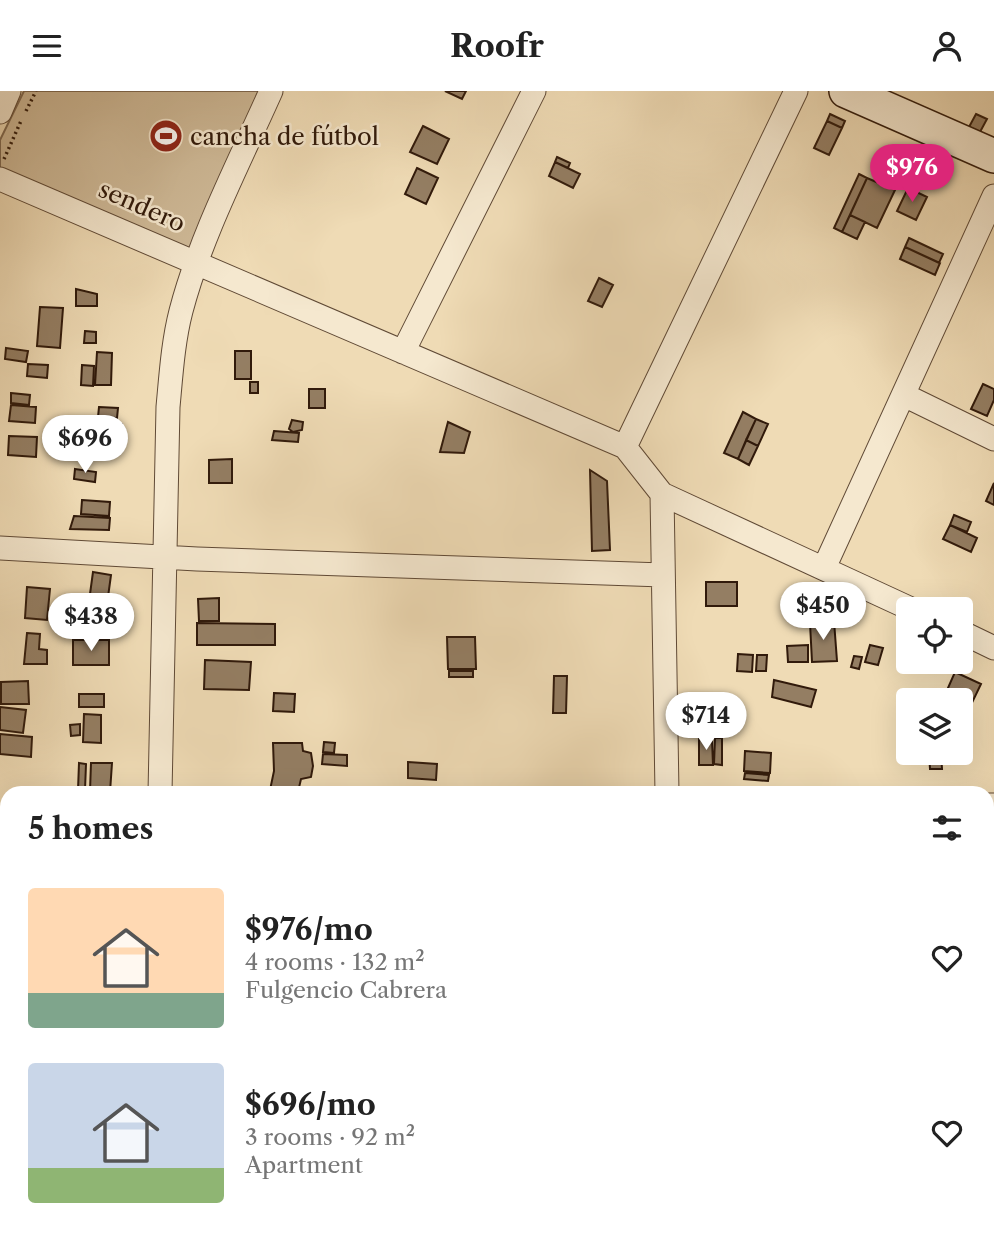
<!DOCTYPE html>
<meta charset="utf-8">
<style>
:root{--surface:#fff;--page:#f2f2f2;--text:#222;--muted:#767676;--accent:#db2777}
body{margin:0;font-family:"Libre Caslon Text",serif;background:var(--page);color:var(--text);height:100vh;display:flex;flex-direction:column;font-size:26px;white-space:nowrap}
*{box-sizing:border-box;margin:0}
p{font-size:23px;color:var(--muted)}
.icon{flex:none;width:38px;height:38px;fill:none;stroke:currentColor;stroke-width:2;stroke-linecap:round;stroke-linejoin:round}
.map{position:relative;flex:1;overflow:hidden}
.side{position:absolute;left:0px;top:695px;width:994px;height:450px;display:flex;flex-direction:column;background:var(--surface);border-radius:21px 21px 0 0;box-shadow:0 7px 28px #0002}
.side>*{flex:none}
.buttons{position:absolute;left:896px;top:506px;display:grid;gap:14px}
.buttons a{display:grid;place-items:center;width:77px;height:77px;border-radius:7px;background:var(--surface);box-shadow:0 7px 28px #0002;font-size:35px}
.price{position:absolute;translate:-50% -60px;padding:0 16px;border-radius:24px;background:#fff;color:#222;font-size:23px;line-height:46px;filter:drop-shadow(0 2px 4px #0008)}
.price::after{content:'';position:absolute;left:50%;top:42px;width:21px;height:16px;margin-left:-10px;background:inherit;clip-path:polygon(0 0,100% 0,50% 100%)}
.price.current{background:var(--accent);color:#fff}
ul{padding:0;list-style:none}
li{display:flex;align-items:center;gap:21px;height:175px;padding:0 28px}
li span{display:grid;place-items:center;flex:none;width:196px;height:140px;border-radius:7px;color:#555}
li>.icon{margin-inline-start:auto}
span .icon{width:84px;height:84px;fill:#fffc;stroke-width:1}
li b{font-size:30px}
h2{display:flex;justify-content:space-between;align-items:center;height:84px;padding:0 28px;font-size:30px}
header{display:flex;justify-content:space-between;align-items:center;height:91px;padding:0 28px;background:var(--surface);font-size:32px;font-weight:700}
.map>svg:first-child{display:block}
</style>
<header><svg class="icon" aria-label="menu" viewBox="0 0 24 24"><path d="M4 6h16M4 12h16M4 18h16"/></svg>Roofr<svg class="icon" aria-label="person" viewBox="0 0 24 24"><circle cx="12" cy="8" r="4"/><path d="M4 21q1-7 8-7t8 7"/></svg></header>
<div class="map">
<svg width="994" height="1144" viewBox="0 0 994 1144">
<rect width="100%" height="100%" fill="#efdbb5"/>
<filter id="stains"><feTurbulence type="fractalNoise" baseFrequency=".00286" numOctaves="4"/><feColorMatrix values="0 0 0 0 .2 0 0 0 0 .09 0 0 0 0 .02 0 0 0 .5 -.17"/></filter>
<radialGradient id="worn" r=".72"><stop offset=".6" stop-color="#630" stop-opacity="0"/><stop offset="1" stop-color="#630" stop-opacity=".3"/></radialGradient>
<path fill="#cfba98" stroke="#806a52" stroke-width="2" d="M24,0H259L193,164L0,79V49Z"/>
<path fill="#947e63" stroke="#311a0b" stroke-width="2" d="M445,0H466L462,8Z
M830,23L845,30L842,37L827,30Z
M976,23L987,28L980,41L969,36Z
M827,30L842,37L829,64L814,57Z
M423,35L449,48L437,73L410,61Z
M557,66L570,72L568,77L555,71Z
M555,71L580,83L573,97L549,85Z
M417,77L438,87L426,113L405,103Z
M859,83L867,87L842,141L834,137Z
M867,87L895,99L877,137L850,124Z
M908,97L927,106L916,129L897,120Z
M850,124L865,131L857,148L842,141Z
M909,147L943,163L939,172L905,156Z
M905,156L940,172L935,184L900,168Z
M599,187L613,194L602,216L588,210Z
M76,198L97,203V215H76Z
M40,216L63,217L60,257L37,255Z
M85,240L96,241V252H84Z
M6,257L28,260L26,271L5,268Z
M235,260H251V288H235Z
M97,261L112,262L111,294H95Z
M28,273L48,274L47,287L27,285Z
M82,274L94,275L93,295L81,294Z
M250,291H258V302H250Z
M983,293L994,298V309L987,325L971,318Z
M309,298H325V317H309Z
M11,302L30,304L29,314L11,312Z
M11,314L36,316L35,332L9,330Z
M99,316L118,317L117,327L98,326Z
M743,321L756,328L738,368L724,362Z
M756,328L768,333L758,355L746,349Z
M292,329L303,331L302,339L293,341L289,338Z
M98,330L122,333L121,346L97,343Z
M448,331L470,341L464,362L440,361Z
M68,333L78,336L75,347L65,344Z
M274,340L299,342L298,351L272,349Z
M9,345L37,346L36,366L8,364Z
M746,349L758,355L749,374L738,368Z
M232,368V392H209V369Z
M75,378L96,381L95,391L74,388Z
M590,379L607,390L610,459L592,460Z
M994,392V414L986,410Z
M82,409L110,411L109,425L81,423Z
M954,424L971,431L967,441L950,434Z
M74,425L110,427L109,439L70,438Z
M950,434L977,447L971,461L943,448Z
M93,481L111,484L108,506L90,503Z
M706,491H737V515H706Z
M27,496L50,498L47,529L25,527Z
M219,507V530H199L198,508Z
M834,530L837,570L812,571L810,532Z
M197,532L275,533V554H197Z
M27,542L40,543L39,558L47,559V573H24Z
M447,546H475L476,578H448Z
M73,549H109V574H73Z
M808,554V571H788L787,555Z
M870,554L883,557L878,574L865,571Z
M738,563L753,564L752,581L737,580Z
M757,564H767L766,580H756Z
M854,565L862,566L859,578L851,576Z
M205,569L251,571L249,599L204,598Z
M449,580H473V586H449Z
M955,581L981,593L969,618L961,614V609L944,606Z
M554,585H567L566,622H553Z
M774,589L816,599L811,616L772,606Z
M28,590L29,613H1V591Z
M274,602L295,603L294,621L273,620Z
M79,603H104V616H79Z
M0,616L26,619L23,642L0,639Z
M84,623L101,624V652L83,651Z
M80,633V644L71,645L70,634Z
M0,643L32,646L31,666L0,663Z
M715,647H722V674L714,673Z
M699,648H712L713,674H699Z
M324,651L335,652L334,662L323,661Z
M273,652H302L303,660L311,662L313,675L311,686L301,688L298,701L270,699L274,680Z
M745,660L771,662L770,682L744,680Z
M929,662H941L942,678H930Z
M323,663L347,664V675L322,673Z
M408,671L437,673L436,689L408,687Z
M79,672L86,673L85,699H78Z
M91,672H112L110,701L90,700Z
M745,682L769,684L768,690L744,688Z
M987,833H994V851H987Z
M0,840H7V854H0Z
M0,861L7,862V890H0Z
M0,1051H7V1069L0,1068Z
M7,1138H20V1144H7Z
M488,1138H522V1144H488Z
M635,1138H649V1144H635Z
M896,1138H913V1144H896Z
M970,1138H984V1144H970Z"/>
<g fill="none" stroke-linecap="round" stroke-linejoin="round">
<defs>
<path id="minor" d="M0,21L9,0
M0,88L625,356L662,403L667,702
M403,261L534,0
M904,304L994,348
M625,356L796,0
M662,403L911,518
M0,457L197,468L663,484
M824,477L994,105
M961,541L994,557
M160,702L168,316C171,284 173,251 181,220C201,144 239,72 271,0
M987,714H994
M0,944H7
M987,944L994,943
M666,1138V1144
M160,1144V1138"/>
<path id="secondary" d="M846,0L994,65"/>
</defs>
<use href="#minor" stroke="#604a36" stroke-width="25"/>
<use href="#secondary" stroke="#311a0b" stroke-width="36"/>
<path stroke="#311a0b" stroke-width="3.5" stroke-dasharray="2 3.5" stroke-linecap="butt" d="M26,20L36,0
M4,68L21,30"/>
<use href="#minor" stroke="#f5e8cf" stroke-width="23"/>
<use href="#secondary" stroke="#f5e8cf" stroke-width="33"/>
</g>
<defs>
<symbol id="stadium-disc" viewBox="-11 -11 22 22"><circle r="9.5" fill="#8f2418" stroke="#f5e8cf"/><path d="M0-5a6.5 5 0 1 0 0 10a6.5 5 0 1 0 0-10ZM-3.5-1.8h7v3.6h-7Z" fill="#fff"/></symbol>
</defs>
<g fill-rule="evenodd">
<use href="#stadium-disc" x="147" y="26" width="38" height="38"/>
</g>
<g text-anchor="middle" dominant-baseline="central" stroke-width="5" stroke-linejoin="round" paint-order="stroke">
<g font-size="24" fill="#311a0b" stroke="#f5e8cf" text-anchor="start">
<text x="190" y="45">cancha de fútbol</text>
</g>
<g font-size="24" fill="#311a0b" stroke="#f5e8cf">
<text transform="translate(142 115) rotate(24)">sendero</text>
</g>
</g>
<rect width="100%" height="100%" filter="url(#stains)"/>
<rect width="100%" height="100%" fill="url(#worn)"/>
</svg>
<div class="buttons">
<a><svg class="icon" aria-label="locate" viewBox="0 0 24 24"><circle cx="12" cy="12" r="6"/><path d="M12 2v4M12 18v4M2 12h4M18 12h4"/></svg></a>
<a><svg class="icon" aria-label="layers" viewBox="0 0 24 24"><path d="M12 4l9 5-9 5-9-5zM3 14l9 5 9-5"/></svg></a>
</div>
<b class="price current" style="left:912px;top:113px">$976</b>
<b class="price" style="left:85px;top:384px">$696</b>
<b class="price" style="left:823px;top:551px">$450</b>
<b class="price" style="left:91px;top:562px">$438</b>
<b class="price" style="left:706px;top:661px">$714</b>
<section class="side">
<h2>5 homes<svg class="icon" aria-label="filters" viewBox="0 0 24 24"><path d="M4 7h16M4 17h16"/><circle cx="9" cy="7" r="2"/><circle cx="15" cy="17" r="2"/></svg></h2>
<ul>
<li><span style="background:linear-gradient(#ffd9b3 75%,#7fa58c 0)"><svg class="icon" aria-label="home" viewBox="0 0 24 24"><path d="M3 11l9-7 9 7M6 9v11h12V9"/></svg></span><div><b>$976/mo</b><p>4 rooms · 132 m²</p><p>Fulgencio Cabrera</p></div><svg class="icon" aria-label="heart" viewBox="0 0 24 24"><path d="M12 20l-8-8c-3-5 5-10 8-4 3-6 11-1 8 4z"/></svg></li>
<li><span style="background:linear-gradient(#c9d6e8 75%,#8fb573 0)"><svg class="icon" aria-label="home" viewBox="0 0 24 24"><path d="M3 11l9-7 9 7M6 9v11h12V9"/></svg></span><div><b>$696/mo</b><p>3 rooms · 92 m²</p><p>Apartment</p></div><svg class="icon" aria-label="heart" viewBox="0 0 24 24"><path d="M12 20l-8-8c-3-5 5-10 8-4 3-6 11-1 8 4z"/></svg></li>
</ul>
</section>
</div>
